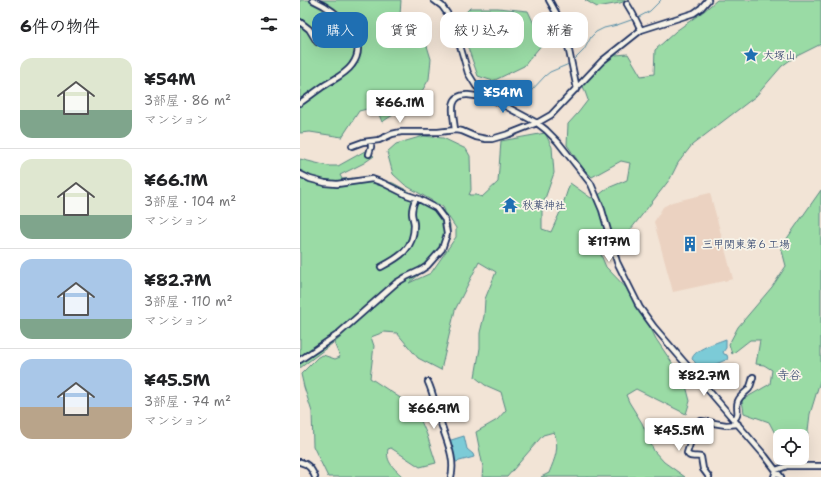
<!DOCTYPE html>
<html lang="ja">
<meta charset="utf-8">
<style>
:root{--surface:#fff;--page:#f2f2f2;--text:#202124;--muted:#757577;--line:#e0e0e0;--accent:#1f6fb2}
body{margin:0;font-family:"Shantell Sans","Klee One",sans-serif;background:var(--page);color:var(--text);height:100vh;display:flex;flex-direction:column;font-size:15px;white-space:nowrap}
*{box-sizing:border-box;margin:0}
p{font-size:13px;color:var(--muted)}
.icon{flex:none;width:22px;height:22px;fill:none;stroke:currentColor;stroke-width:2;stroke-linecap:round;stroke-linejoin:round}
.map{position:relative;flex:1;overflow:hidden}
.sheet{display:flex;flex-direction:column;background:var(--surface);width:300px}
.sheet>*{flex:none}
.banner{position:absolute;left:12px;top:12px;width:380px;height:36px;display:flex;gap:8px}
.buttons{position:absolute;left:473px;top:429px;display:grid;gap:8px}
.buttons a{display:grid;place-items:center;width:36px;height:36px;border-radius:8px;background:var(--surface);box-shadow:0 4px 16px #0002;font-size:20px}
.price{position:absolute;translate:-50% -34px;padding:0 9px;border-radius:4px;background:#fff;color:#222;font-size:13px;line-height:26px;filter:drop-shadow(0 1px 2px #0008)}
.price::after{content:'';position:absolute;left:50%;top:24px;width:12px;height:9px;margin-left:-6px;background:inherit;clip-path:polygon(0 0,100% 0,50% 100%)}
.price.on{background:var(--accent);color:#fff}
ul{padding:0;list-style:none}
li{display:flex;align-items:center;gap:12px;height:100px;padding:0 20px}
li+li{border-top:1px solid var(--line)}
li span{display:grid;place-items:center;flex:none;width:112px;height:80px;border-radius:12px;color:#555}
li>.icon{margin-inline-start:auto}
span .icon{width:48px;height:48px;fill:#fffc;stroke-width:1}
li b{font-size:17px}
h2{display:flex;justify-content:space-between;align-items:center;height:48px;padding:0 20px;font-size:17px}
.pill{padding:0 14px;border-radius:12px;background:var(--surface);box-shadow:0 4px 16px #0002;font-size:14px;line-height:36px}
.pill.on{background:var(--accent);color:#fff}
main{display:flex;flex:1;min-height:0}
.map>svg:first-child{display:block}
</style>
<main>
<section class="sheet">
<h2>6件の物件<svg class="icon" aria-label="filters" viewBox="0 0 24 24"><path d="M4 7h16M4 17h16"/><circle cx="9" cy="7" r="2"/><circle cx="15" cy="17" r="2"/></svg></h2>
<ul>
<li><span style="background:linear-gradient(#dfe7d0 65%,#7fa58c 0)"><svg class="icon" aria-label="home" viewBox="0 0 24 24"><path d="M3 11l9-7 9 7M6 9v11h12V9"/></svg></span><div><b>¥54M</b><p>3部屋 · 86 m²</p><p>マンション</p></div></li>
<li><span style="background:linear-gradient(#dfe7d0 70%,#7fa58c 0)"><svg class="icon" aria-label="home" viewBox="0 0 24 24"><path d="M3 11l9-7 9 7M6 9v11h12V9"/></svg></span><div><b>¥66.1M</b><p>3部屋 · 104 m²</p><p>マンション</p></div></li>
<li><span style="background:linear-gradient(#a9c7e8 75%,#7fa58c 0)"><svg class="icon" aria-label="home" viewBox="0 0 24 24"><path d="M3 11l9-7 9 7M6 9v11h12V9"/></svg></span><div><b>¥82.7M</b><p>3部屋 · 110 m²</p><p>マンション</p></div></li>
<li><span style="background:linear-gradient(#a9c7e8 60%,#b9a48a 0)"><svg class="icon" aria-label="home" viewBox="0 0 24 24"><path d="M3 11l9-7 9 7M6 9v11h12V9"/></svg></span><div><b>¥45.5M</b><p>3部屋 · 74 m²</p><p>マンション</p></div></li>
</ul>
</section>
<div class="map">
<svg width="521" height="477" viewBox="0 0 521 477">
<rect width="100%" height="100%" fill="#f2e4d6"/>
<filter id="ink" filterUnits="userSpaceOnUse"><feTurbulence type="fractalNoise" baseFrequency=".025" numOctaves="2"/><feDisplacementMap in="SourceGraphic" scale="8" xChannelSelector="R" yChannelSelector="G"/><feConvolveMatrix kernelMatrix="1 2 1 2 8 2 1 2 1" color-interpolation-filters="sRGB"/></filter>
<g filter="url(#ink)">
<path fill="#ebd2c1" d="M410,193L433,279L373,292L354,222L363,207L372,202Z"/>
<path fill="#9adba5" stroke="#5a8582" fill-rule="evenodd" d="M0,0H101L100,15L120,23L131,59L129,79L118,98L98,106L93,115L82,122L78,112L71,108L59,111L42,137L10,132L0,133Z
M285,0H328L320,3L297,7Z
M417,0H521V44L493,58L482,66L456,96L392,145L378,163L370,179L331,229L324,246L308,251L301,255L306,267L336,298L356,339L385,382L390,401L386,414L336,389L326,395L329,402L342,423L354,451L364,462L385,477H241L249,473C255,458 260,448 254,432L243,435L207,477H182L183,467L176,432L197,420L206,410L201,392L185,385L175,377L180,348V333L184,316L185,299L196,272L179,262L155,310L141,370L118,358L97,333L84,332L71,337L74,346L70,378L108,403L121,421L127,435L136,463L120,467L91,448L88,449C85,462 95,469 103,477H28L13,446L12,412L4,387L1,374L18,357L23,355L35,359L40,357L34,343L41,337L0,368V159L28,166H38L65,151L74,156L64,163L40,175L42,179L68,177L93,183L145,211L143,207L105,185L93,174L87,152L96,144L123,136L143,138L166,149L170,156L171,190L169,195H176L182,197L198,182L201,141L245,133L252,147L254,173L242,207V229L251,232L261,210L270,183L291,198L300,194L308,188L327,180L330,163L321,161L292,177L283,168L267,145L268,124L278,113L288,100L283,86L302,65L316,55L328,54L341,76L354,74L355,50L376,31L404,11ZM146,213L156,228V237L131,273L109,283L130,266L150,238V225Z
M170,8H198L228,11L243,43L224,66L193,81L178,76L158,20Z
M521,190V378L510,414L507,439L502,444V436H480V443L469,422L444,413L442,400L470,384L472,370L464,365L456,364L460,340H450L432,354L429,344L438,327L472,287L486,266L481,247Z"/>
<path fill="#7ccbd7" stroke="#558da7" d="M426,339V348L423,352L424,354L427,355L428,359L397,372L395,362L392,359C394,349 416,343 426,339Z
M164,436L167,449L173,454L174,457L156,462L154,460L148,441Z"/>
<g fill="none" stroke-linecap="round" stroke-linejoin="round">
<path stroke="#558da7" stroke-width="1" d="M337,18L350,11L361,0
M273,61L284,50L291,37L296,32L304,28L317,25L334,19
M217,101L231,91L245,76L250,72L269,64"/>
<defs>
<path id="minor" d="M134,0L142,6L152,20L156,32L168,73L176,86L184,93L192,99L237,123L246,130L258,142L291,184L302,210L317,262L340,308
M249,0L264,27L277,89
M327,4L333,14L341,30
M0,22L9,29L17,42
M0,103C7,98 15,92 22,87C32,80 45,75 52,65C72,38 35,10 13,0
M155,130C154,117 146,94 168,95C174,96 181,97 187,96
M52,146L63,142L79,140L92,134L101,132H138L155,130L162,131L176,137L186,139H192L209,134L237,123L251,115L302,61L341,30L394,13L401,8L408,0
M69,154L71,147V142
M0,174L10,179L25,183L37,184L72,179L83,183L107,195L119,199L136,208L145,220L146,228L147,234L142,249L127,266L121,270L106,277L96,283L37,335L0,360
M81,267C100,257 114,249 114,225C114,221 112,217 112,213C112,208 114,202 116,198
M338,305L354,327L465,456L481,477
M128,382C134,395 136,409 141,423C146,440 156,459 151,477
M434,420C441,413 435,409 438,401C440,396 445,393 449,389C451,385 452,381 453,377
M0,462C9,464 12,470 15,477
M409,477L403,469L401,457C396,455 390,459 387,453L396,425L401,421L426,425L438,424
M474,477L476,470L487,466H521"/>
</defs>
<use href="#minor" stroke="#1b2f5e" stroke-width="8"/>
<use href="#minor" stroke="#f7f3e8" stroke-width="4.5"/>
</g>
</g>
<defs>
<symbol id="sight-bare" viewBox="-9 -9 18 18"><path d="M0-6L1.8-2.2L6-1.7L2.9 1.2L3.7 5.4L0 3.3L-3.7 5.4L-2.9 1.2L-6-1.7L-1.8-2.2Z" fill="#1f6fb2" stroke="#f7f3e8" stroke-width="2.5" paint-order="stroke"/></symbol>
<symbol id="temple-bare" viewBox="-9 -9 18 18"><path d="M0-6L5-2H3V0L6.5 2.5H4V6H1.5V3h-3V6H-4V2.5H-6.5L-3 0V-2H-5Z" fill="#1f6fb2" stroke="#f7f3e8" stroke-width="2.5" paint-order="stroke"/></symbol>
<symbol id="building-bare" viewBox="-9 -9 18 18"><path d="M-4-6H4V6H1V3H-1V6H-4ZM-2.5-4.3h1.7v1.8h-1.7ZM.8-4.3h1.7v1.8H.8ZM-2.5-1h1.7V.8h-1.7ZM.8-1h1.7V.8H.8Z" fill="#1f6fb2" stroke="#f7f3e8" stroke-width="2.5" paint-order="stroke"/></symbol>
</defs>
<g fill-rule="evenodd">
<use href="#sight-bare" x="440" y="44" width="22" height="22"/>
<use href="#temple-bare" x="199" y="194" width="22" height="22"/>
<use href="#building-bare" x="379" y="233" width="22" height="22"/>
</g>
<g text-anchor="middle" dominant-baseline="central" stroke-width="3.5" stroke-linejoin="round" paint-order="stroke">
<g font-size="11" fill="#1b2f5e" stroke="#f7f3e8" text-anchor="start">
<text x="463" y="55">大塚山</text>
<text x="222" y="205">秋葉神社</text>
<text x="402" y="244">三甲関東第６工場</text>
</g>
<g font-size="12" fill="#1b2f5e" stroke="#f7f3e8">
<text x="489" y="375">寺谷</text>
</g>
</g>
</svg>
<div class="buttons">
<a><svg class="icon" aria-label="locate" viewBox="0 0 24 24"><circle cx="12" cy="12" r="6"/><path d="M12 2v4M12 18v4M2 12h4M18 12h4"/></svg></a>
</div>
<b class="price on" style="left:203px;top:114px">¥54M</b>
<b class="price" style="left:100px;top:124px">¥66.1M</b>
<b class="price" style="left:309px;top:263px">¥117M</b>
<b class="price" style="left:404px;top:397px">¥82.7M</b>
<b class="price" style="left:134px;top:430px">¥66.9M</b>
<b class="price" style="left:379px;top:452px">¥45.5M</b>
<div class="banner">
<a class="pill on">購入</a>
<a class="pill">賃貸</a>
<a class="pill">絞り込み</a>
<a class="pill">新着</a>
</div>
</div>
</main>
